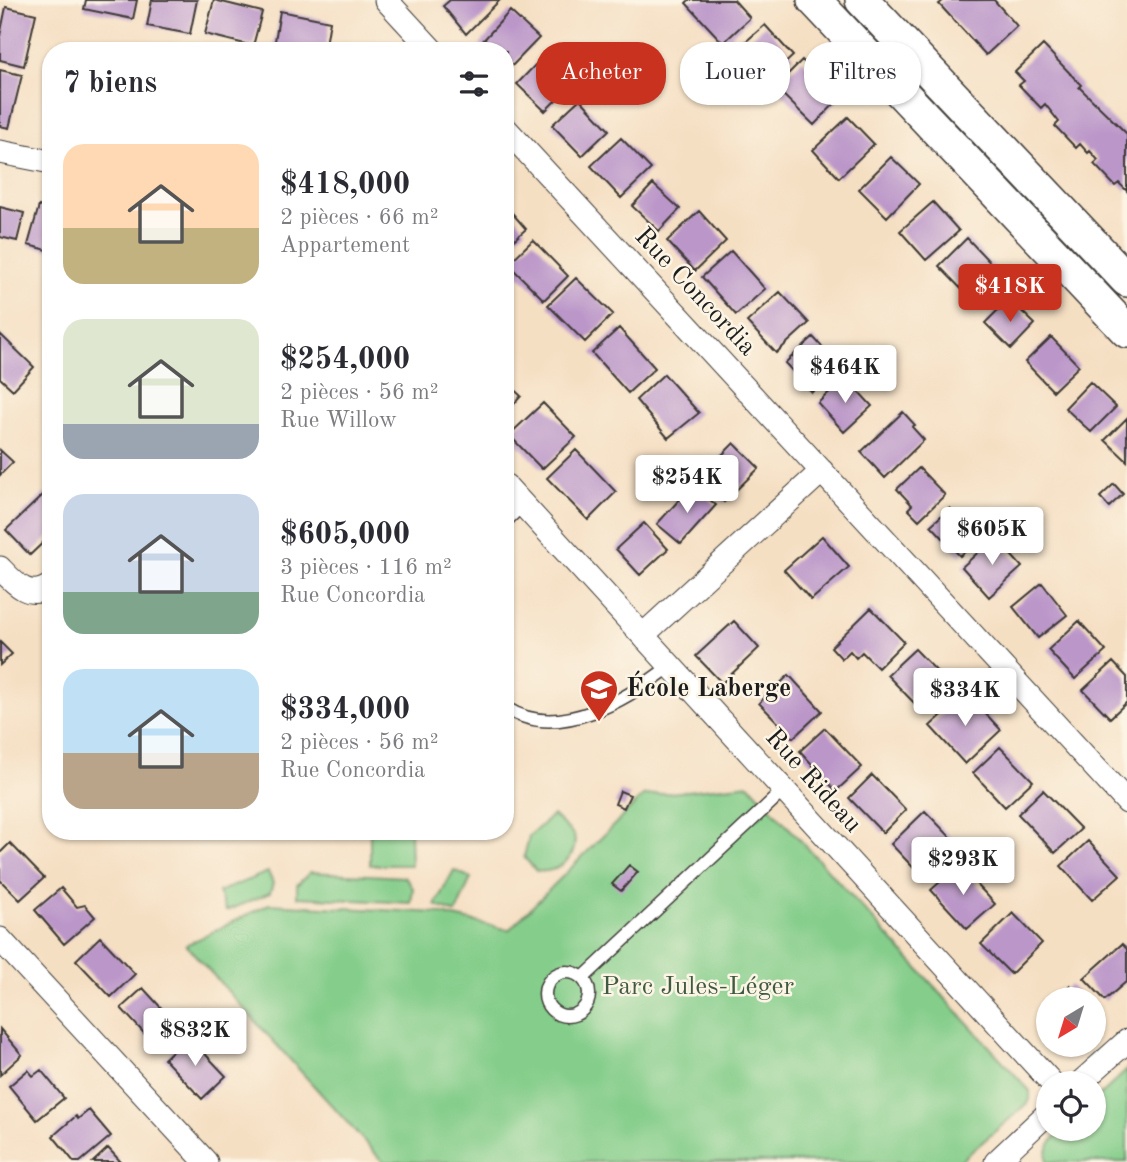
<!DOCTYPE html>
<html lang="fr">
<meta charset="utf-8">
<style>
:root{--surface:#fff;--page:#f7f7f7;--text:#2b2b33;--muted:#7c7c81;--accent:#c8321e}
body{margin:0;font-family:"Old Standard TT",serif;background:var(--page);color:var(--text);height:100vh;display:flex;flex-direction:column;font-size:26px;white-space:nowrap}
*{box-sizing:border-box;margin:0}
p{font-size:23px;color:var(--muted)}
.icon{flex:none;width:38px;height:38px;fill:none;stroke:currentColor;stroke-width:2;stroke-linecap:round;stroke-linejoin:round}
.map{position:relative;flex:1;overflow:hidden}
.sheet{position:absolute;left:42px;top:42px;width:472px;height:798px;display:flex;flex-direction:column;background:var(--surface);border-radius:28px;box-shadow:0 2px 5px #0004}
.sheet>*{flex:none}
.hud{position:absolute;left:536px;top:42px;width:486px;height:63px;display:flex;gap:14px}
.needle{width:46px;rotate:218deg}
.controls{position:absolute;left:1036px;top:987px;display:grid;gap:14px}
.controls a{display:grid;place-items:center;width:70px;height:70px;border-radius:50%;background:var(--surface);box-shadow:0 2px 5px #0004;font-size:35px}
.price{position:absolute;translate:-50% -60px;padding:0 16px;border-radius:7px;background:#fff;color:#222;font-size:23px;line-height:46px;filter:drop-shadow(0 2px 4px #0008)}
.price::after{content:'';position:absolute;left:50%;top:42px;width:21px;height:16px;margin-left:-10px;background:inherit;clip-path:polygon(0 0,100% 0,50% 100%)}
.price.on{background:var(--accent);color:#fff}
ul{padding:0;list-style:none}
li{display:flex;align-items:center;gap:21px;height:175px;padding:0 21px}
li span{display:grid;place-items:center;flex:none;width:196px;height:140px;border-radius:21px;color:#555}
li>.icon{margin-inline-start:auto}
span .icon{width:84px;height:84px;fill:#fffc;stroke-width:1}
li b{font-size:30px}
h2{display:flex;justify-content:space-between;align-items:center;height:84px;padding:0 21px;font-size:30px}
.chip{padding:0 24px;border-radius:28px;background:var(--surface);box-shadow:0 2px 5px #0004;font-size:24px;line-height:63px}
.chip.on{background:var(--accent);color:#fff}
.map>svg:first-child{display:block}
</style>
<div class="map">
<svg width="1127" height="1162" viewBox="0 0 1127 1162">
<rect width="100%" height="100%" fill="#fcf5e5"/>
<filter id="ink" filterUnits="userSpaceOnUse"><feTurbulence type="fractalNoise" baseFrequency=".0143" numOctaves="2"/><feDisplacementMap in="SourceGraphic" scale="14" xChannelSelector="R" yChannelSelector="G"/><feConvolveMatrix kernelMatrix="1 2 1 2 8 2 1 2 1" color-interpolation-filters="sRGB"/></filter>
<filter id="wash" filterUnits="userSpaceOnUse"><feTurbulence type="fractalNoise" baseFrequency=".00686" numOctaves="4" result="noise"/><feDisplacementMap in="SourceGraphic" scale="28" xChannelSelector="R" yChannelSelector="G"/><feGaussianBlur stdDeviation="1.57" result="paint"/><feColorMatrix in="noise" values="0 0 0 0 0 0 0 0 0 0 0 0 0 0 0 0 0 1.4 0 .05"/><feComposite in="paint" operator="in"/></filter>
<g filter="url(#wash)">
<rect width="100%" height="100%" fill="#f5dfc3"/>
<path fill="#84cd8a" stroke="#507453" stroke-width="2" d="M749,784L1030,1091V1100L1027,1104L959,1162H383L186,945L269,904L438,913L509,930L643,796Z
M553,815L574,835C579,858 557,874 536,871L524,857L529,836Z
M370,831H410L411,865H370Z
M454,870L471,878L456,913L435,905Z
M268,872L273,883L270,893L226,911L218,892Z
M310,872L405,877L413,888L411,903L297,897V885Z
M1127,1070V1162H1047C1044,1147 1054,1138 1064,1129H1094V1101Z"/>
<g id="blocks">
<path fill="#bb97c9" d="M86,0H137L133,19L84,9Z
M152,0H197L190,34L147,26Z
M214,0L262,12L253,46L205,34Z
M450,0H500L466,34L443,6Z
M689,0H734L750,18L723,43L686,3Z
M944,0H994L1017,26L986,55L939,4Z
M6,7L36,14L24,66L0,60V36Z
M280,11L330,21L325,51H296L274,47Z
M510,11L539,38L508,70L506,68V51H488L480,44Z
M765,25L793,56L765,82L736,50Z
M1043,45L1081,85L1079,87L1127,134V191L1119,183L1115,186L1094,164L1098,160L1090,151L1088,153L1080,144L1076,148L1055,126L1059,122L1045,104L1041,108L1019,85L1024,81L1015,72Z
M541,59L570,86L545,111L517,84Z
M802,60L840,98L814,125L775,87Z
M0,70L22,75L9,128L0,126Z
M580,99L609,130L582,156L552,125Z
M848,117L874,144L839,178L813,150Z
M621,138L651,169L621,198L591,166Z
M891,157L919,184L887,217L859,189Z
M653,184L680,209L659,231L632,206Z
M933,202L959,231L926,260L900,231Z
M39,206L51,209V251L28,245Z
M506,206L526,229L506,247Z
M0,207L24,213L17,241L0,237Z
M699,211L726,241L695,271L667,241Z
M967,238L999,272L971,299L939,266Z
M533,240L568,276L544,300L508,264Z
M731,251L765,289L736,315L702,277Z
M576,278L613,314L585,342L548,305Z
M780,292L809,323L776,353L747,322Z
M1009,299L1035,324L1011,349L985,323Z
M619,328L655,368L628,393L592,353Z
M0,334L34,367L13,390L0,378Z
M813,337L840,366L812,392L785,363Z
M1051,337L1079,366L1053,391L1025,362Z
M664,374L699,413L668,438L636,400Z
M845,377L872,406L844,432L818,403Z
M506,382L521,396L506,413Z
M1090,382L1116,407L1091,432L1065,408Z
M543,403L576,437L542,469L509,435Z
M903,412L915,425L912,427L924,440L885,478L861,452Z
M1127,418V461L1105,440Z
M734,443L759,468L724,502L699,478Z
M0,450L13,462L0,475Z
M576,450L616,492L588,520L547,478Z
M919,468L945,495L919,520L908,509L912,505L897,489Z
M1114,484L1123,494L1109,507L1100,497Z
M693,485L716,505L681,544L657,524Z
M45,493L51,499V535L30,555L6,530Z
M950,508L979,539L960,556L931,525Z
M644,523L668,549L640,575L616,549Z
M822,536L849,567L811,600L784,570Z
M995,537L1022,567L989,597L962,567Z
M1042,583L1067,615L1038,638L1013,607Z
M871,608L904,642L878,668L862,652L856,658L850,651L842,659L831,647Z
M734,621L759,648L722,683L696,656Z
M1079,621L1106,651L1075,679L1048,650Z
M0,642L12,654L0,665Z
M915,649L951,686L923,712L887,675Z
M1113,662L1127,677V702L1110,718L1083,690Z
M789,675L822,711L793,738L759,703Z
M966,693L1001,730L965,764L930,726Z
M825,728L862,767L836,791L800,751Z
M1000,747L1033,781L1005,807L973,773Z
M872,775L906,810L883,833L849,798Z
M1043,790L1081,829L1055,853L1018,814Z
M620,791L630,795L624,808L615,804Z
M925,811L960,847L925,880L891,844Z
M1088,841L1120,875L1092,900L1061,866Z
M10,843L44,878L20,900L0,880V853Z
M629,865L638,872L621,891L612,884Z
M959,865L995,904L967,929L931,890Z
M61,888L77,907L85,905L95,917L64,944L35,910Z
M1013,913L1042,943L1011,974L981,944Z
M100,937L135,974L111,997L76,960Z
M1122,944L1127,949V981L1105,1000L1084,978Z
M1070,985L1083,999H1056Z
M143,988L175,1023L153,1043L121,1008Z
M0,1029L22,1055L0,1075Z
M188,1036L226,1076L202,1099L164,1059Z
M28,1070L33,1076L41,1070L64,1098L37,1120L9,1086Z
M89,1110L111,1136L80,1162H74L53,1136L76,1116L78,1119Z
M108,1148L121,1162H93Z"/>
</g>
</g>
<g filter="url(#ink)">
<use href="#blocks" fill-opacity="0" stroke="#3d3935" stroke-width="2"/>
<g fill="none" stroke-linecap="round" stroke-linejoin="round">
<defs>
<path id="lane" d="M506,521L523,504
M506,708C558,742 628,699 670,666
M545 994a22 22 0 1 1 44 0a22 22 0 1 1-44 0Z
M583,978L784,790"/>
<path id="street" d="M386,0L433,51
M506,129L1127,802
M0,152L51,162
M506,486L1052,1083
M0,568C15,584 30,601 51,585
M643,635L822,471
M0,939L206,1162
M1080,1083L1127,1041
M996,1162L1048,1113"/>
<path id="secondary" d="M814,0L1127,331
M862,0L1127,280"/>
</defs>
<use href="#lane" stroke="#3d3935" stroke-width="15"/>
<use href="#street" stroke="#3d3935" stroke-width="25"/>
<use href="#secondary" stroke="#3d3935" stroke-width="36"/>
<use href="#lane" stroke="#fff" stroke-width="12"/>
<use href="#street" stroke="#fff" stroke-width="23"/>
<use href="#secondary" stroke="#fff" stroke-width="33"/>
</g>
</g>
<defs>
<symbol id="school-pin" viewBox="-11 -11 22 30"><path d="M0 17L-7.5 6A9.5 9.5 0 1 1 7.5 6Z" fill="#c8321e" stroke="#fcf5e5"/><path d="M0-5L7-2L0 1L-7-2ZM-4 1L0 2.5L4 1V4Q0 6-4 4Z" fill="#fff"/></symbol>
</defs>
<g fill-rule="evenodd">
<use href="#school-pin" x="577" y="667" width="44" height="60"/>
</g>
<g text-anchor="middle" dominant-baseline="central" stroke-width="5" stroke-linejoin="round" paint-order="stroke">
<g font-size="26" fill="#1c1c1c" stroke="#fcf5e5">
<text transform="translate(695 292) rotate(47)">Rue Concordia</text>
<text transform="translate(813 781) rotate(48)">Rue Rideau</text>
</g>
<g font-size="26" font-weight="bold" fill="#1c1c1c" stroke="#fcf5e5" text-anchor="start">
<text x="626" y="689">École Laberge</text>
</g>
<g font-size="26" fill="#405a42" stroke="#fcf5e5">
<text x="698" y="987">Parc Jules-Léger</text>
</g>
</g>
</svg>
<div class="controls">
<a><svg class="needle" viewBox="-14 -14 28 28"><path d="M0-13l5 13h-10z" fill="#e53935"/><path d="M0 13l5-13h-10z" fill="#7c7c81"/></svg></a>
<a><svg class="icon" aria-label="locate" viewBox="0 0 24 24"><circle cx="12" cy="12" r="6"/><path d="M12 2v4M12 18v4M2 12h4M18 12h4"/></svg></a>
</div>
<b class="price on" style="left:1010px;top:324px">$418K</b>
<b class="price" style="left:845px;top:405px">$464K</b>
<b class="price" style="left:687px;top:515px">$254K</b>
<b class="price" style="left:992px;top:567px">$605K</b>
<b class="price" style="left:965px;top:728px">$334K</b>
<b class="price" style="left:963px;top:897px">$293K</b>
<b class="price" style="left:195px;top:1068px">$832K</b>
<div class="hud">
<a class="chip on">Acheter</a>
<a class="chip">Louer</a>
<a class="chip">Filtres</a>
</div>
<section class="sheet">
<h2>7 biens<svg class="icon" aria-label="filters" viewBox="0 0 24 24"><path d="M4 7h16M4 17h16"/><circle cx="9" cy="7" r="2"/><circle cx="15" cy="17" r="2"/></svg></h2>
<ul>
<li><span style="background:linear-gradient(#ffd9b3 60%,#c2b280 0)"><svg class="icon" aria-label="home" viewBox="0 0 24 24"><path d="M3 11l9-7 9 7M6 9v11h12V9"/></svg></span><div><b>$418,000</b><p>2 pièces · 66 m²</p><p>Appartement</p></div></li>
<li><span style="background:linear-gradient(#dfe7d0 75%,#9aa5b1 0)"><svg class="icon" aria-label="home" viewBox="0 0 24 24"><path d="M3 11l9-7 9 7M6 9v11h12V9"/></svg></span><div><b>$254,000</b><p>2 pièces · 56 m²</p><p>Rue Willow</p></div></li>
<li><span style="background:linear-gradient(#c9d6e8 70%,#7fa58c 0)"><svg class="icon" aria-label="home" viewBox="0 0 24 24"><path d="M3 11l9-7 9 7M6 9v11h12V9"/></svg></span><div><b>$605,000</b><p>3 pièces · 116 m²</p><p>Rue Concordia</p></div></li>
<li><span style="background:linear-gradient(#bfe0f5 60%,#b9a48a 0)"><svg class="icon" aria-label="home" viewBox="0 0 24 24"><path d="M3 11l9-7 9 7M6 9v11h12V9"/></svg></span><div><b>$334,000</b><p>2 pièces · 56 m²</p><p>Rue Concordia</p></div></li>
</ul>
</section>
</div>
